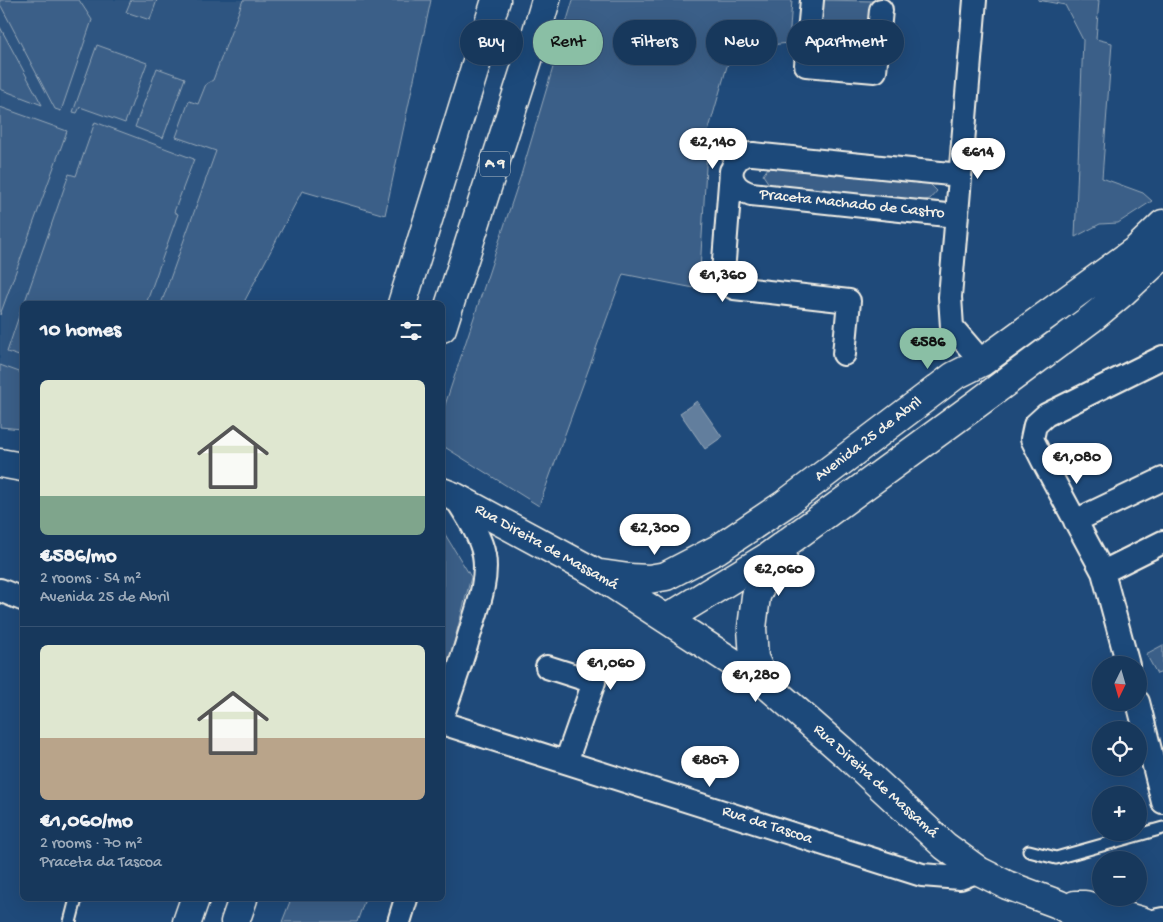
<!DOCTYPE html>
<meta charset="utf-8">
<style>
:root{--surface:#17385c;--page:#203f62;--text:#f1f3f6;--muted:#9eacbb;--line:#365272;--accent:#8abfa5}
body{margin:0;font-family:"Gochi Hand",sans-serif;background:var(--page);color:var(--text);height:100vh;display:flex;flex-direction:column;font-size:19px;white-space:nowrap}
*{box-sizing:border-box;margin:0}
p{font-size:16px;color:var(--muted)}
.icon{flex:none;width:28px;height:28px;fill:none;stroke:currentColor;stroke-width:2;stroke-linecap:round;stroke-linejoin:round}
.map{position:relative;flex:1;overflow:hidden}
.details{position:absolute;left:20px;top:301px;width:425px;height:600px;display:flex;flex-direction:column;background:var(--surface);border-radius:8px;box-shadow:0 5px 20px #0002,0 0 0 1px var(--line)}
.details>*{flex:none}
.guide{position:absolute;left:460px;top:20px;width:475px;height:45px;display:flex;gap:10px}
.needle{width:32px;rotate:185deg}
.tools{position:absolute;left:1092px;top:656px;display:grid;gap:10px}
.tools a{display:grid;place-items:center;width:55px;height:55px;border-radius:50%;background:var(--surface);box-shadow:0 5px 20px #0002,0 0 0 1px var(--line);font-size:25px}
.price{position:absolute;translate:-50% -42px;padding:0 11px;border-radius:18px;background:#fff;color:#222;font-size:16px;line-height:32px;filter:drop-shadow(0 1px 2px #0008)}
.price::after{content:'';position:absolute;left:50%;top:30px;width:15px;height:11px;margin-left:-8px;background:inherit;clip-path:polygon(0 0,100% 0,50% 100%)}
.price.selected{background:var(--accent);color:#111}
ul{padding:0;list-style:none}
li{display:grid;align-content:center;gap:10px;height:265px;padding:0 20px}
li+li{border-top:1px solid var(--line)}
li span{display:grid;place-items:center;height:155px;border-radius:8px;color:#555}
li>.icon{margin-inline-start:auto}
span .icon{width:90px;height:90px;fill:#fffc;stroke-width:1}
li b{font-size:21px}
h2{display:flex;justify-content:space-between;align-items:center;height:60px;padding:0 20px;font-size:21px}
.chip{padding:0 18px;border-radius:22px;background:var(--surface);box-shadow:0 5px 20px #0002,0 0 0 1px var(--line);font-size:18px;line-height:45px}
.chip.selected{background:var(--accent);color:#111}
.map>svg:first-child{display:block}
</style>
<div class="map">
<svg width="1163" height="922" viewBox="0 0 1163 922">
<rect width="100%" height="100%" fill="#1f4a7a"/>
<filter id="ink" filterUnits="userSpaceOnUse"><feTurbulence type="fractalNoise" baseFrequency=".02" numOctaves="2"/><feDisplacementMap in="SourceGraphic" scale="10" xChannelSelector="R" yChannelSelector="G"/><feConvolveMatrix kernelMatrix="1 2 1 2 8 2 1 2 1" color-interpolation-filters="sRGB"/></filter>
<g filter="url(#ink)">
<path fill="#2d5581" d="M0,0H318L199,304H22V429L0,427Z"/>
<path fill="#3a5f88" stroke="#97a8b8" d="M0,0H79L92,20L61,111L55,109L0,4Z
M131,0H157L150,20L126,12Z
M243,0H431L385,215L302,191L243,304H161L216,151L176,137L189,101L198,104L206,84L213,80Z
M573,0H792L789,43L732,49L708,132L699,289L623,274L539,506L443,446V411L521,175Z
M820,0L874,1L869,40L817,36Z
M1038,0H1099L1096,39L1112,43L1102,178L1143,193L1152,201L1118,223L1100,224L1075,237L1083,40L1065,5Z
M0,27L42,105L0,89Z
M97,45L147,63L125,123L80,107L77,113L73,112Z
M157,68L185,78L163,138L135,127Z
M0,107L67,131L0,315Z
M95,122L194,159L174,212L178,214L146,304H24L69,174L76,176Z
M783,167L928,182L937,191L930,199L919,201L781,187L769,184L763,175L768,168Z
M22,307V357L7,352Z
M0,365L22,373V429L0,427Z
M443,531L471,577L454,642L443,676Z
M1163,645V672L1157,674L1146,654Z
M291,899H365L357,922H282Z"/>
<path fill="#627e9d" stroke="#9cacbb" d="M697,401L722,437L705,449L680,413Z"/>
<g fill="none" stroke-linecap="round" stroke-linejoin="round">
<defs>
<path id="lane" d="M1029,851L1056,858L1163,828
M70,922L76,899"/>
<path id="street" d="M812,0L806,65L875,71L881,10
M975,0L950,297L952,327L982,362
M731,171L723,273L726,283L734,288L849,301L844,354
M956,216L751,194C745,192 737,188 734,182C728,172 734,159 745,155C747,154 750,154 753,154L960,175
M1075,521L1163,479
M1103,572L1163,542
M0,590L22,599
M1128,665L1103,572L1043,461L1032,439L1035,425L1046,415L1163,357
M547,667L594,682L566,762
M1138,702L1163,802
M442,717C453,687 463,657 472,626C479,604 488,578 484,555C480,534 466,515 455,497
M442,723L922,875L960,878L979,871
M399,922L406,899
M1149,922L1163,919"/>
<path id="secondary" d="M0,463L22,467
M442,492L455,497L594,572L766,684L847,755L945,846L979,871L1007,885L1058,904L1079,916L1093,922
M601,574L629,578L649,579L666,576L718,549L785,504L954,376L982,362L1136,250L1163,224
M666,619L766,558L974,406L1092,318L1123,292L1163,255
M766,684L754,658L752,628L756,596L769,568L783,552
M1075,905H1085L1144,922"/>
<path id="highway" d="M402,304L496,0
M442,328L535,38L546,0
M187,922L195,899
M235,922L243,899"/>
</defs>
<use href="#lane" stroke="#f4f1e8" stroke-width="15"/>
<use href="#street" stroke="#f4f1e8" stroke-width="26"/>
<use href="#secondary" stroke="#f4f1e8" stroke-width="31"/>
<use href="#highway" stroke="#f4f1e8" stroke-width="31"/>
<use href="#lane" stroke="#1f4a7a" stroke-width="11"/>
<use href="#street" stroke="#1f4a7a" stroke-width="22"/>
<use href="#secondary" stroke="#1f4a7a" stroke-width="28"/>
<use href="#highway" stroke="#1f4a7a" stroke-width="28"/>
</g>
</g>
<g text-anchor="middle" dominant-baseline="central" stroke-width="4.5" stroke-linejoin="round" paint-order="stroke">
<rect fill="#1f4a7a" stroke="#b4bfc7" stroke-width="1" x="480" y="151.5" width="30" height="25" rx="4"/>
<g font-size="15" font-weight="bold" fill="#f4f1e8">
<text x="495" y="164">A 9</text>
</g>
<g font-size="16" fill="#f4f1e8" stroke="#1f4a7a">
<text transform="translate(852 205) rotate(6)">Praceta Machado de Castro</text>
<text transform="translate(869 440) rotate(-37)">Avenida 25 de Abril</text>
<text transform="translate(546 548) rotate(29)">Rua Direita de Massamá</text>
<text transform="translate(875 782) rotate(42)">Rua Direita de Massamá</text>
<text transform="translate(767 826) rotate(18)">Rua da Tascoa</text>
</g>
</g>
</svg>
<div class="tools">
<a><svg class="needle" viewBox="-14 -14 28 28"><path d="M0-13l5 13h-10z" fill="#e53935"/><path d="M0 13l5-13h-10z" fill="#9eacbb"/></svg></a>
<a><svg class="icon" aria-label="locate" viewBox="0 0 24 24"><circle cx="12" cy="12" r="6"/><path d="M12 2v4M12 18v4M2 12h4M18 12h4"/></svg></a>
<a>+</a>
<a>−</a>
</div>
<b class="price" style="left:713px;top:170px">€2,140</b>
<b class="price" style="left:978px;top:180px">€614</b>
<b class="price" style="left:723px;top:303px">€1,360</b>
<b class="price selected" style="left:928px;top:370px">€586</b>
<b class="price" style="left:1077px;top:485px">€1,080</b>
<b class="price" style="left:655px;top:556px">€2,300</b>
<b class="price" style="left:779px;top:597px">€2,060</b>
<b class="price" style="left:611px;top:691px">€1,060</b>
<b class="price" style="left:756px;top:703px">€1,280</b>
<b class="price" style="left:710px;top:788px">€807</b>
<div class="guide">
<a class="chip">Buy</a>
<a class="chip selected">Rent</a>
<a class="chip">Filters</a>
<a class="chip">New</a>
<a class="chip">Apartment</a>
</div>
<section class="details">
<h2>10 homes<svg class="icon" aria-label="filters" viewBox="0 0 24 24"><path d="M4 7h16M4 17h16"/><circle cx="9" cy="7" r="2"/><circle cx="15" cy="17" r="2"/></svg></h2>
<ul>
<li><span style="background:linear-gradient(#dfe7d0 75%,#7fa58c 0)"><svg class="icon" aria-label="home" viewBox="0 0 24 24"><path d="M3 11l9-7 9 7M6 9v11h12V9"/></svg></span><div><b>€586/mo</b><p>2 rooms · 54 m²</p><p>Avenida 25 de Abril</p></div></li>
<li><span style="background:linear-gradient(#dfe7d0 60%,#b9a48a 0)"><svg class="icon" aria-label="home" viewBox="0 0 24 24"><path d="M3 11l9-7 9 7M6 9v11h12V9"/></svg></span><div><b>€1,060/mo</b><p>2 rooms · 70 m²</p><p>Praceta da Tascoa</p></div></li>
</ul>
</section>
</div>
